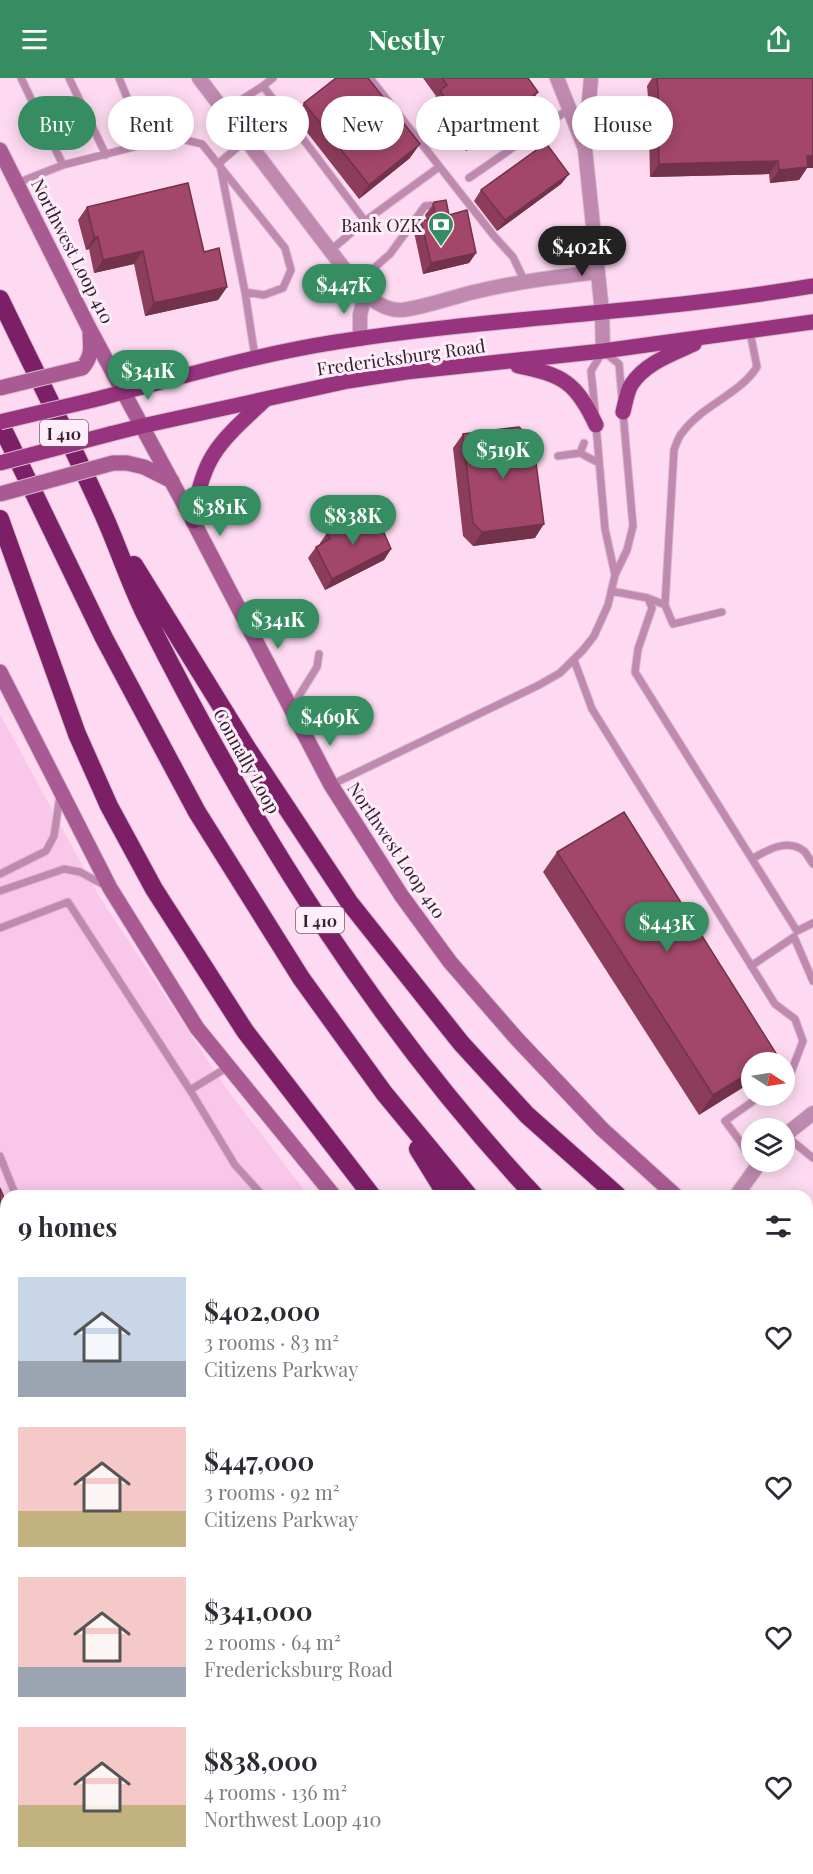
<!DOCTYPE html>
<meta charset="utf-8">
<style>
:root{--surface:#fff;--page:#f2f2f3;--text:#2b2b33;--muted:#7c7c81;--accent:#368d62}
body{margin:0;font-family:"Playfair Display",serif;background:var(--page);color:var(--text);height:100vh;display:flex;flex-direction:column;font-size:22px;white-space:nowrap}
*{box-sizing:border-box;margin:0}
p{font-size:20px;color:var(--muted)}
.icon{flex:none;width:33px;height:33px;fill:none;stroke:currentColor;stroke-width:2;stroke-linecap:round;stroke-linejoin:round}
.map{position:relative;flex:1;overflow:hidden}
.drawer{position:absolute;left:0px;top:1112px;width:813px;height:686px;display:flex;flex-direction:column;background:var(--surface);border-radius:18px 18px 0 0;box-shadow:0 3px 15px #0003}
.drawer>*{flex:none}
.banner{position:absolute;left:18px;top:18px;width:777px;height:54px;display:flex;gap:12px}
.needle{width:39px;rotate:102deg}
.buttons{position:absolute;left:741px;top:974px;display:grid;gap:12px}
.buttons a{display:grid;place-items:center;width:54px;height:54px;border-radius:50%;background:var(--surface);box-shadow:0 3px 15px #0003;font-size:30px}
.price{position:absolute;translate:-50% -51px;padding:0 14px;border-radius:21px;background:var(--accent);color:#fff;font-size:20px;line-height:39px;filter:drop-shadow(0 2px 3px #0008)}
.price::after{content:'';position:absolute;left:50%;top:36px;width:18px;height:14px;margin-left:-9px;background:inherit;clip-path:polygon(0 0,100% 0,50% 100%)}
.price.current{background:#222;color:#fff}
ul{padding:0;list-style:none}
li{display:flex;align-items:center;gap:18px;height:150px;padding:0 18px}
li span{display:grid;place-items:center;flex:none;width:168px;height:120px;border-radius:0px;color:#555}
li>.icon{margin-inline-start:auto}
span .icon{width:72px;height:72px;fill:#fffc;stroke-width:1}
li b{font-size:26px}
h2{display:flex;justify-content:space-between;align-items:center;height:72px;padding:0 18px;font-size:26px}
.tag{padding:0 21px;border-radius:27px;background:var(--surface);box-shadow:0 3px 15px #0003;font-size:21px;line-height:54px}
.tag.current{background:var(--accent);color:#fff}
header{display:flex;justify-content:space-between;align-items:center;height:78px;padding:0 18px;background:var(--accent);color:#fff;font-size:27px;font-weight:700}
.map>svg:first-child{display:block}
</style>
<header><svg class="icon" aria-label="menu" viewBox="0 0 24 24"><path d="M4 6h16M4 12h16M4 18h16"/></svg>Nestly<svg class="icon" aria-label="share" viewBox="0 0 24 24"><path d="M12 15V3M7 8l5-5 5 5M5 13v7h14v-7"/></svg></header>
<div class="map">
<svg width="813" height="1796" viewBox="0 0 813 1796">
<rect width="100%" height="100%" fill="#fddaf1"/>
<path fill="#f9c7e9" d="M0,636L99,818L226,1010L308,1117L6,1118V1449L0,1452Z"/>
<g fill="none" stroke-linecap="round" stroke-linejoin="round">
<path stroke="#9a98b6" stroke-width="4.5" d="M807,1183L813,1187"/>
<defs>
<path id="service" d="M21,0L63,87L173,59L202,66L285,170L291,192L283,210L264,217L245,214
M69,0L106,77
M119,0L146,66
M370,0L494,158L513,179L525,204
M263,8L273,0
M224,33L263,8L365,143L331,172
M219,85L246,62
M220,87L245,214L255,279
M469,100L569,31
M17,105L63,87
M365,143L439,89
M356,206L390,176L425,128L437,127
M595,333L591,293L603,273L619,286L622,320
M596,347L605,451L615,497
M580,375L599,385
M558,378L580,375L584,365
M611,513L648,520L665,527
M648,520L652,530L638,571L635,594L797,853L813,845
M722,534L673,546L665,527L674,372C676,367 678,359 682,355C702,327 739,317 757,289L750,254
M574,582L592,631L775,926L795,941L803,963L790,997L784,1000
M292,629L317,589L319,576
M331,707L539,607L560,595L583,572L594,558L608,527L615,497L627,472L633,448L623,334
M752,781C767,772 787,760 804,773C807,776 810,782 813,786
M0,796L46,773L54,758L60,717
M0,813L64,791L80,794L104,807
M0,850L68,824L190,1012L235,1087L263,1118
M751,888L794,859L813,903
M190,1012L228,989
M785,1057L813,1080
M0,1078L16,1118
M755,1090L740,1063L725,1043L762,1017
M0,1386L6,1384
M0,1427L6,1425
M807,1657L813,1662
M0,1757L6,1761
M63,1791L72,1796
M176,1791L178,1796
M328,1791L330,1796
M375,1791L377,1796
M674,1791L682,1796
M392,1796L400,1791"/>
<path id="minor" d="M199,0L358,209C368,220 385,233 402,232C422,230 453,219 474,214C515,204 556,199 598,194
M557,0L584,68
M591,0L585,71L602,234L603,273
M360,261V237L365,217
M784,1058L813,1035
M736,1118L761,1083"/>
<path id="tertiary" d="M0,1489L6,1486"/>
<path id="secondary" d="M0,72L89,250L193,443L331,707L401,817L450,884L517,961L602,1051L676,1118
M82,290C92,279 91,270 90,256
M127,385L144,389L172,403
M0,594L110,810L197,950L334,1118
M807,1221L813,1225
M450,1796L455,1791"/>
<path id="primary" d="M518,288C563,297 576,304 596,347
M93,322C174,301 253,277 336,264C494,239 655,235 813,208
M623,334C625,326 627,314 631,307C645,285 672,276 694,266
M110,356L142,348L348,303L406,294L603,273L813,244
M193,443C202,377 219,365 266,321"/>
<path id="motorway" d="M0,221C35,294 72,366 105,440C120,474 131,509 148,542C252,749 376,948 535,1118
M0,345L104,560L197,734L301,900L384,1015L469,1118
M0,441L77,656L109,728L154,811L245,953L372,1118
M134,487L247,670L349,824L461,965L527,1037L618,1118
M418,1071L447,1118
M807,1258L813,1263
M807,1364L813,1368
M807,1458L813,1463
M807,1576L813,1581
M807,1594L813,1599
M481,1796L487,1791"/>
</defs>
<use href="#service" stroke="#d8b9ce" stroke-width="9"/>
<use href="#minor" stroke="#d8b9ce" stroke-width="16"/>
<use href="#tertiary" stroke="#d8b9ce" stroke-width="17"/>
<use href="#secondary" stroke="#d8b9ce" stroke-width="17"/>
<use href="#primary" stroke="#d8b9ce" stroke-width="17"/>
<use href="#motorway" stroke="#d8b9ce" stroke-width="20"/>
<use href="#service" stroke="#c089af" stroke-width="7"/>
<use href="#minor" stroke="#c089af" stroke-width="14"/>
<use href="#tertiary" stroke="#c089af" stroke-width="15"/>
<use href="#secondary" stroke="#a95a93" stroke-width="15"/>
<use href="#primary" stroke="#97337f" stroke-width="15"/>
<use href="#motorway" stroke="#7c1f67" stroke-width="18"/>
<defs>
<path id="secondary-bridge" d="M0,310L82,290
M0,416L113,385H127"/>
<path id="primary-bridge" d="M0,344L93,322
M0,385L110,356"/>
</defs>
<use href="#secondary-bridge" stroke="#d8b9ce" stroke-width="17" stroke-linecap="butt"/>
<use href="#primary-bridge" stroke="#d8b9ce" stroke-width="17" stroke-linecap="butt"/>
<use href="#secondary-bridge" stroke="#a95a93" stroke-width="15"/>
<use href="#primary-bridge" stroke="#97337f" stroke-width="15"/>
</g>
<path fill="#8c3d5b" d="M423,0H528L538,14L529,27L466,73L431,26L436,18Z
M652,0H813V90H807L799,102L770,105L769,96L650,99L649,55L651,52L647,8Z
M304,25L410,80L359,121L295,39Z
M569,96L561,106L497,153L474,123L481,112Z
M435,124L449,137L476,175L469,185L423,196L414,154L421,143L427,142L425,137Z
M87,129L204,174L227,209L218,222L145,238L134,186L94,195L89,171L86,172L78,142Z
M463,356L535,460L473,468L463,458L453,370Z
M362,445L391,471L384,482L325,512L308,480L316,469L320,467V465L327,455Z
M557,774L777,977L699,1037L543,794Z"/>
<path fill="#72324a" d="M538,14L529,27L466,73L475,60Z
M420,66L410,80L359,121L369,107Z
M807,78H813V90H807L799,102L770,105L779,92Z
M778,83L769,96L650,99L659,86Z
M569,96L561,106L497,153L505,142Z
M94,159H98L89,171L86,172Z
M143,173L134,186L94,195L103,182Z
M476,175L469,185L423,196L431,185Z
M227,209L218,222L145,238L154,225Z
M544,446L535,460L473,468L482,454Z
M391,471L384,482L325,512L332,501Z
M777,977L772,984H765Z
M752,993V1004L699,1037L713,1017Z
M6,1362V1371L0,1374V1364Z"/>
<path fill="#a3476a" stroke="#72324a" stroke-width="1.5" d="M336,0H368L420,66L369,107L304,25Z
M442,0H528L538,14L475,60L440,13L447,7Z
M657,0H813V78H807L808,89L779,92L778,83L659,86L658,42H660Z
M546,65L569,96L505,142L481,112Z
M188,105L204,174L219,170L227,209L154,225L143,173L103,182L98,159H94L87,129Z
M446,122L449,137L467,132L476,175L431,185L421,143L436,140L433,126L435,124Z
M519,349L533,362L544,446L482,454L473,445L463,356Z
M377,439L391,471L332,501L316,469L330,461L327,455L360,440L362,445Z
M624,734L777,977L765,984H752V993L713,1017L557,774Z
M0,1110L6,1125V1362L0,1364Z
M813,1692V1796H760L758,1794L760,1791H807V1698Z"/>
<defs>
<symbol id="bank-pin" viewBox="-11 -11 22 30"><path d="M0 17L-7.5 6A9.5 9.5 0 1 1 7.5 6Z" fill="#368d62" stroke="#ffedf9"/><path d="M-6-4H6V4H-6ZM0-2.3a2.3 2.3 0 1 0 0 4.6a2.3 2.3 0 1 0 0-4.6Z" fill="#fff"/></symbol>
</defs>
<g fill-rule="evenodd">
<use href="#bank-pin" x="426" y="132" width="30" height="40"/>
</g>
<g text-anchor="middle" dominant-baseline="central" stroke-width="6" stroke-linejoin="round" paint-order="stroke">
<g fill="#ffedf9" stroke="#705f6a" stroke-width="1.5">
<rect x="40" y="342" width="48" height="26" rx="4.5"/>
<rect x="296" y="829" width="48" height="26" rx="4.5"/>
</g>
<g font-size="16" font-weight="bold" fill="#32222d">
<text x="64" y="355">I 410</text>
<text x="320" y="842">I 410</text>
</g>
<g font-size="18" fill="#32222d" stroke="#ffedf9" text-anchor="end">
<text x="422" y="147">Bank OZK</text>
</g>
<g font-size="18" fill="#32222d" stroke="#ffedf9">
<text transform="translate(73 173) rotate(63)">Northwest Loop 410</text>
<text transform="translate(401 279) rotate(-8)">Fredericksburg Road</text>
<text transform="translate(247 683) rotate(61)">Connally Loop</text>
<text transform="translate(397 772) rotate(56)">Northwest Loop 410</text>
</g>
</g>
</svg>
<div class="buttons">
<a><svg class="needle" viewBox="-14 -14 28 28"><path d="M0-13l5 13h-10z" fill="#e53935"/><path d="M0 13l5-13h-10z" fill="#7c7c81"/></svg></a>
<a><svg class="icon" aria-label="layers" viewBox="0 0 24 24"><path d="M12 4l9 5-9 5-9-5zM3 14l9 5 9-5"/></svg></a>
</div>
<b class="price current" style="left:582px;top:199px">$402K</b>
<b class="price" style="left:344px;top:237px">$447K</b>
<b class="price" style="left:148px;top:323px">$341K</b>
<b class="price" style="left:503px;top:402px">$519K</b>
<b class="price" style="left:220px;top:459px">$381K</b>
<b class="price" style="left:353px;top:468px">$838K</b>
<b class="price" style="left:278px;top:572px">$341K</b>
<b class="price" style="left:330px;top:669px">$469K</b>
<b class="price" style="left:667px;top:875px">$443K</b>
<div class="banner">
<a class="tag current">Buy</a>
<a class="tag">Rent</a>
<a class="tag">Filters</a>
<a class="tag">New</a>
<a class="tag">Apartment</a>
<a class="tag">House</a>
</div>
<section class="drawer">
<h2>9 homes<svg class="icon" aria-label="filters" viewBox="0 0 24 24"><path d="M4 7h16M4 17h16"/><circle cx="9" cy="7" r="2"/><circle cx="15" cy="17" r="2"/></svg></h2>
<ul>
<li><span style="background:linear-gradient(#c9d6e8 70%,#9aa5b1 0)"><svg class="icon" aria-label="home" viewBox="0 0 24 24"><path d="M3 11l9-7 9 7M6 9v11h12V9"/></svg></span><div><b>$402,000</b><p>3 rooms · 83 m²</p><p>Citizens Parkway</p></div><svg class="icon" aria-label="heart" viewBox="0 0 24 24"><path d="M12 20l-8-8c-3-5 5-10 8-4 3-6 11-1 8 4z"/></svg></li>
<li><span style="background:linear-gradient(#f6c9c9 70%,#c2b280 0)"><svg class="icon" aria-label="home" viewBox="0 0 24 24"><path d="M3 11l9-7 9 7M6 9v11h12V9"/></svg></span><div><b>$447,000</b><p>3 rooms · 92 m²</p><p>Citizens Parkway</p></div><svg class="icon" aria-label="heart" viewBox="0 0 24 24"><path d="M12 20l-8-8c-3-5 5-10 8-4 3-6 11-1 8 4z"/></svg></li>
<li><span style="background:linear-gradient(#f6c9c9 75%,#9aa5b1 0)"><svg class="icon" aria-label="home" viewBox="0 0 24 24"><path d="M3 11l9-7 9 7M6 9v11h12V9"/></svg></span><div><b>$341,000</b><p>2 rooms · 64 m²</p><p>Fredericksburg Road</p></div><svg class="icon" aria-label="heart" viewBox="0 0 24 24"><path d="M12 20l-8-8c-3-5 5-10 8-4 3-6 11-1 8 4z"/></svg></li>
<li><span style="background:linear-gradient(#f6c9c9 65%,#c2b280 0)"><svg class="icon" aria-label="home" viewBox="0 0 24 24"><path d="M3 11l9-7 9 7M6 9v11h12V9"/></svg></span><div><b>$838,000</b><p>4 rooms · 136 m²</p><p>Northwest Loop 410</p></div><svg class="icon" aria-label="heart" viewBox="0 0 24 24"><path d="M12 20l-8-8c-3-5 5-10 8-4 3-6 11-1 8 4z"/></svg></li>
</ul>
</section>
</div>
